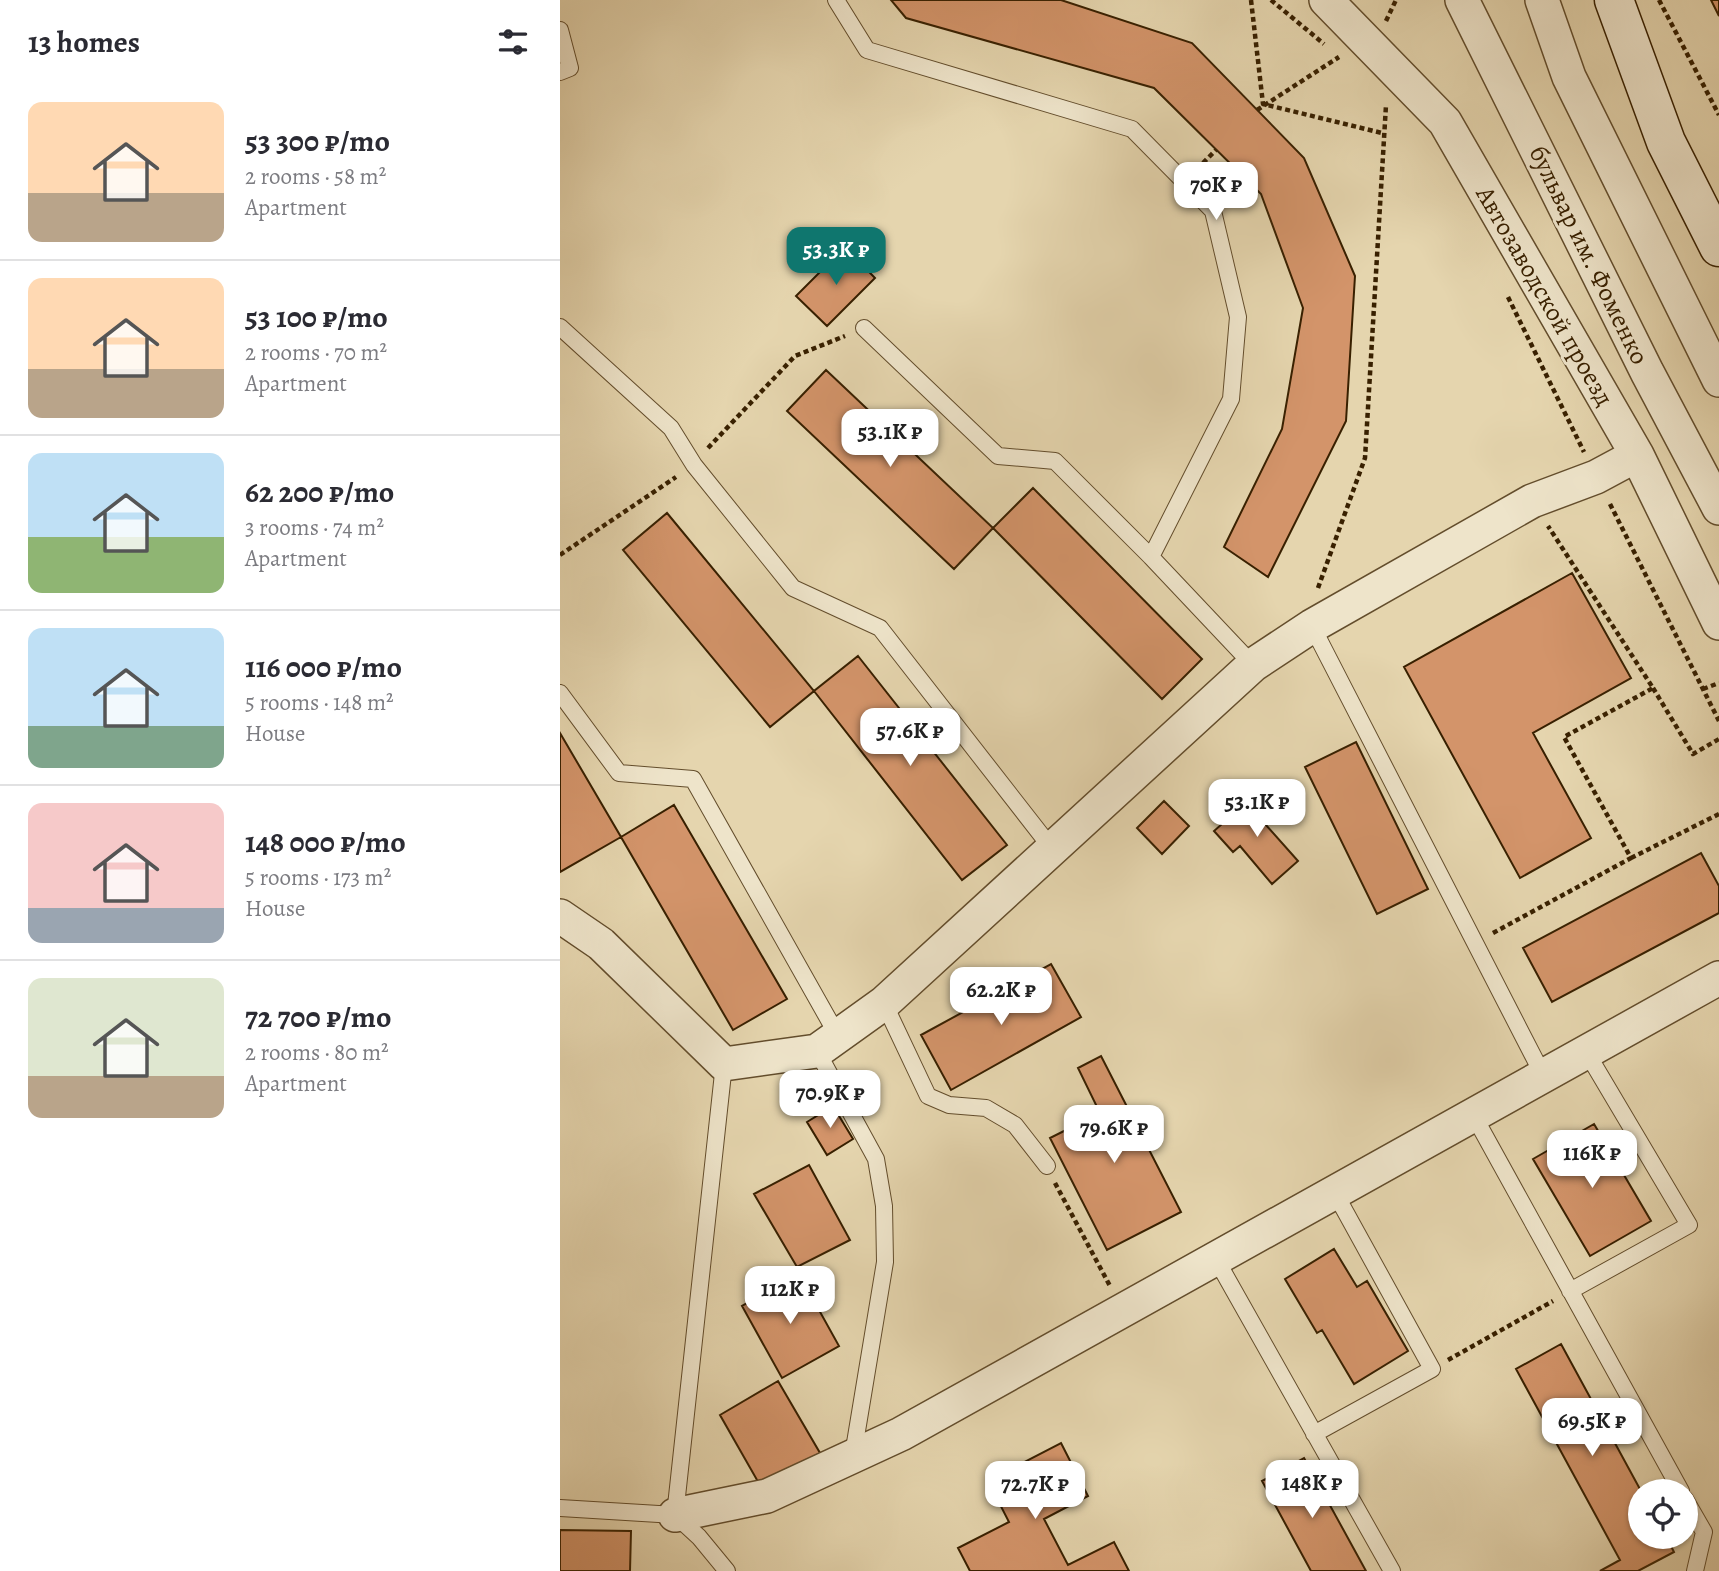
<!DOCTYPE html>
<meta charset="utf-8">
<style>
:root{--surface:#fff;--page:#f7f7f7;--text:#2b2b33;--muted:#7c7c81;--line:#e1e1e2;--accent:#0f766e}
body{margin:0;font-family:Alegreya,serif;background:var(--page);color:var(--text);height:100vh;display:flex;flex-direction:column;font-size:26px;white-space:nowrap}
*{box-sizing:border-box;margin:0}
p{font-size:23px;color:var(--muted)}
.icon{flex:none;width:38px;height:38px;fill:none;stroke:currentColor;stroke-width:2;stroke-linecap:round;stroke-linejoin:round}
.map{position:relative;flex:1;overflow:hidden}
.panel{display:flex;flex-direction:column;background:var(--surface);width:560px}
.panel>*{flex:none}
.controls{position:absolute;left:1068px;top:1479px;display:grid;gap:14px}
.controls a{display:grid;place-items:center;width:70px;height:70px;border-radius:50%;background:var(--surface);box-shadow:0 2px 5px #0004;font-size:35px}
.price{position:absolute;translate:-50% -60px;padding:0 16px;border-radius:14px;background:#fff;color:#222;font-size:23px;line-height:46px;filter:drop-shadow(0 2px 4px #0008)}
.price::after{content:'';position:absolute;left:50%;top:42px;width:21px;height:16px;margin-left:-10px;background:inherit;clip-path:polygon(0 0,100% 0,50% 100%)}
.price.selected{background:var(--accent);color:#fff}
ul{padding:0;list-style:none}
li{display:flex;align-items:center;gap:21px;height:175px;padding:0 28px}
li+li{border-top:2px solid var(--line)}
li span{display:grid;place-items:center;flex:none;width:196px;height:140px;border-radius:14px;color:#555}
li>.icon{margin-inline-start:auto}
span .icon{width:84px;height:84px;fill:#fffc;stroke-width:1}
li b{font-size:30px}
h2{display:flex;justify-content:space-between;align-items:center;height:84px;padding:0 28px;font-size:30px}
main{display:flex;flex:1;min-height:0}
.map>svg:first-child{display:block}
</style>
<main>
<section class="panel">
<h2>13 homes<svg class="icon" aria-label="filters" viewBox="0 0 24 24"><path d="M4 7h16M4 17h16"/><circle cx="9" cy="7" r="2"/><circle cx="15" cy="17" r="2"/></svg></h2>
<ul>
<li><span style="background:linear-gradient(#ffd9b3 65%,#b9a48a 0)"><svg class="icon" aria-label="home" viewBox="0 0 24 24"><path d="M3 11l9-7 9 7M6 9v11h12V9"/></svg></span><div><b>53 300 ₽/mo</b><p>2 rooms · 58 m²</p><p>Apartment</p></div></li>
<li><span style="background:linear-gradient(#ffd9b3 65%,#b9a48a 0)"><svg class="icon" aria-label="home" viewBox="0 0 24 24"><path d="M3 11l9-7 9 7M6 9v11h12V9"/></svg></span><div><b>53 100 ₽/mo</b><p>2 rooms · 70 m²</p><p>Apartment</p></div></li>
<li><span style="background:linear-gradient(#bfe0f5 60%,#8fb573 0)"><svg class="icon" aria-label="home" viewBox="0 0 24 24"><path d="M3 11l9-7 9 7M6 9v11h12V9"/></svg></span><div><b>62 200 ₽/mo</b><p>3 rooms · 74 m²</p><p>Apartment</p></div></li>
<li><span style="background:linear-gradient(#bfe0f5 70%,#7fa58c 0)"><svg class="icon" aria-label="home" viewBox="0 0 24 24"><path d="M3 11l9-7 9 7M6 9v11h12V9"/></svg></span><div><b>116 000 ₽/mo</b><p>5 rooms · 148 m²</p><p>House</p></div></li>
<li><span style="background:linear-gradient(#f6c9c9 75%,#9aa5b1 0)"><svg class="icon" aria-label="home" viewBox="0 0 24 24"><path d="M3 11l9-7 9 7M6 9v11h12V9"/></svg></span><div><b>148 000 ₽/mo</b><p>5 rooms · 173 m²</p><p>House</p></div></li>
<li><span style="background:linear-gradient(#dfe7d0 70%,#b9a48a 0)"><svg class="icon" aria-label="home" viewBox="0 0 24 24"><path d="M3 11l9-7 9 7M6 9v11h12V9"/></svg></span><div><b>72 700 ₽/mo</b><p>2 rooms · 80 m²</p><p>Apartment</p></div></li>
</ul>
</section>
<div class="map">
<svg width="1159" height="1571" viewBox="0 0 1159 1571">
<rect width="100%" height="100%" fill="#e5d5ae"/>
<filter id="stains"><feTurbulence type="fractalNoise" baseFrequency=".00286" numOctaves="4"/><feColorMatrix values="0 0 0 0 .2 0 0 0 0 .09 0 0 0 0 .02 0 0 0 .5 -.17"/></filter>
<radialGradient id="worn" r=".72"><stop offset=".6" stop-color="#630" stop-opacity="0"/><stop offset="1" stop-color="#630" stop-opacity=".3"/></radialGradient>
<path fill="#d3946a" stroke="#382000" stroke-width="2" d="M331,0H501L632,43L744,158L795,276L786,421L708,577L664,547L722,429L743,308L701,194L594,88L346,18Z
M1151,0H1159V16Z
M285,247L315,278L267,326L236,296Z
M266,370L433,528L394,569L227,411Z
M473,488L642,659L602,699L433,528Z
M107,513L254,691L210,727L63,550Z
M1012,573L1071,678L973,733L1031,838L960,878L844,667Z
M298,656L447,845L402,880L254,691Z
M0,733L61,837L0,872Z
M796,742L868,889L817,914L745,767Z
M696,794L714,815L705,824L738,861L712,884L680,846L673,852L654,831Z
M604,801L629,826L602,854L577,828Z
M114,805L227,999L173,1030L61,837Z
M1141,853L1159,886V913L992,1002L963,948Z
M491,964L521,1017L391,1090L361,1035Z
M541,1056L621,1212L547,1250L490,1138L540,1113L518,1068Z
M273,1106L293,1139L267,1155L247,1122Z
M1034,1124L1091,1221L1030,1256L973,1159Z
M249,1165L290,1240L237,1267L194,1194Z
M774,1249L797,1287L807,1281L848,1351L794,1384L762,1330L757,1333L725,1279Z
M239,1274L279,1346L222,1378L182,1306Z
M1001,1344L1081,1491L1080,1536H1106L1114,1552L1078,1571H1040L1060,1560L956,1369Z
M218,1381L260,1453L201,1487L160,1415Z
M501,1443L528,1496L484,1519L508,1565L554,1542L569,1571H410L398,1548L449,1522L428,1481Z
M744,1458L806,1571H751L702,1481Z
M0,1530L71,1531L70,1571H0Z"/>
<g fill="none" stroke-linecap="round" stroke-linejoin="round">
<defs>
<path id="lane" d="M276,0L307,50L572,129L653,211L678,317L671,399L591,557L693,665
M0,30L10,68L0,72
M0,327L111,428L134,465L233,588L320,628L493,850
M304,328L438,456L495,461L591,557
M752,626L984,1077
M0,693L59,773L133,779L279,1038
M324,1003L368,1096L389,1105L426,1108L455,1125L487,1166
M257,1051L316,1159L324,1206L325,1262L293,1455
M164,1064L115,1515L139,1537L167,1571
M914,1116L1121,1491
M656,1259L832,1571
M1010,1291L1129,1225L1027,1053
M754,1434L872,1369L775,1193
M1125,1499L1144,1532L1135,1571
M0,1508L115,1515"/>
<path id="street" d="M766,0L885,122L1077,455L1159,623
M902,0L1087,372L1159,508
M982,0L1009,77L1159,380
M0,916L41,944L164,1064L257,1051L324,1003L693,665L752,626L972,501L1036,477L1077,455
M115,1515L207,1496L341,1434L1159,978"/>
<path id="secondary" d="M1054,0L1106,142L1159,247"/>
</defs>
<use href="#lane" stroke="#634d2c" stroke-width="18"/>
<use href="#street" stroke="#634d2c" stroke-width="36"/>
<use href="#secondary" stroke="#382000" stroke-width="41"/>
<path stroke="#382000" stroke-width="4.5" stroke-dasharray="5 3.5" stroke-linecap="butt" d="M691,0L703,104L822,133
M711,0L764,44
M1099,0L1159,115
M826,21L836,0
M697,110L779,57
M637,169L656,150
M948,297L1024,452
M148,448L235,356L285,336
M1050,504L1159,721
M0,555L116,477
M758,588L805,458L826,105
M1093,688L1133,754L1159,739
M1143,689L1159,683
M1071,858L1159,814
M933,933L1071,858L1004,737L1093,688L988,526
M495,1183L550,1286
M888,1360L993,1301"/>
<use href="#lane" stroke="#eee4ca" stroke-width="16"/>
<use href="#street" stroke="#eee4ca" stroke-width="33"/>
<use href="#secondary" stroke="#eee4ca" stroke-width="38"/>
</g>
<g text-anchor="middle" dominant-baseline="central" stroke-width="6" stroke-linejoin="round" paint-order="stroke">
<g font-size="26" fill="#382000" stroke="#eee4ca">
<text transform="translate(1029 255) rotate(64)">бульвар им. Фоменко</text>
<text transform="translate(985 296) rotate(60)">Автозаводской проезд</text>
</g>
</g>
<rect width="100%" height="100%" filter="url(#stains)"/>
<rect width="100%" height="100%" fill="url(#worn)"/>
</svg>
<div class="controls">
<a><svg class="icon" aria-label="locate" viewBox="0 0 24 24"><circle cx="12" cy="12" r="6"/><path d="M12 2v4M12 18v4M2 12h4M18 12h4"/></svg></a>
</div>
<b class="price" style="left:656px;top:222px">70K ₽</b>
<b class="price selected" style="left:276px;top:287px">53.3K ₽</b>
<b class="price" style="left:330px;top:469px">53.1K ₽</b>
<b class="price" style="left:350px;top:768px">57.6K ₽</b>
<b class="price" style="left:697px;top:839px">53.1K ₽</b>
<b class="price" style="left:441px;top:1027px">62.2K ₽</b>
<b class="price" style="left:270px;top:1130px">70.9K ₽</b>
<b class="price" style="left:554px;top:1165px">79.6K ₽</b>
<b class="price" style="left:1032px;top:1190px">116K ₽</b>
<b class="price" style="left:230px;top:1326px">112K ₽</b>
<b class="price" style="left:1032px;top:1458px">69.5K ₽</b>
<b class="price" style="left:752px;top:1520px">148K ₽</b>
<b class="price" style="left:475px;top:1521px">72.7K ₽</b>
</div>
</main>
